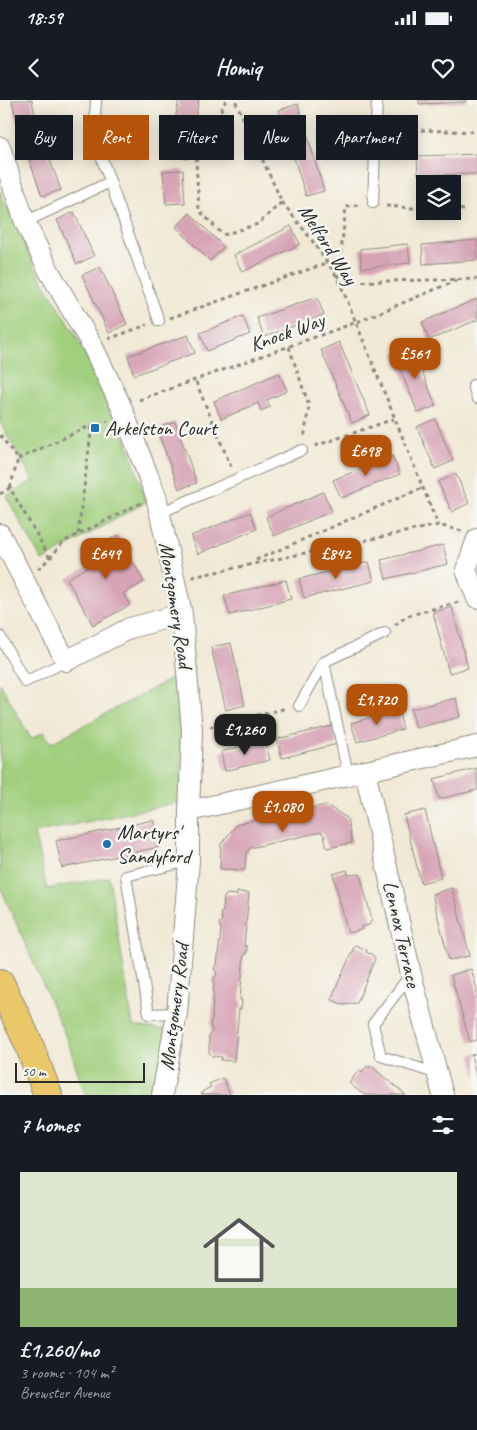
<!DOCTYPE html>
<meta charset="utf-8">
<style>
:root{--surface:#171b24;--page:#20242c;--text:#f1f3f6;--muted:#9ea1a6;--accent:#b45309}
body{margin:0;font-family:Caveat,sans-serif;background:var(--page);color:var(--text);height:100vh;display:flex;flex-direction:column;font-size:19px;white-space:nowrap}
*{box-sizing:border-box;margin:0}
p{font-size:16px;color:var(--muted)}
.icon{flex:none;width:28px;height:28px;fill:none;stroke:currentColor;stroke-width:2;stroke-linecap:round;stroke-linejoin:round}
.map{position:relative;height:995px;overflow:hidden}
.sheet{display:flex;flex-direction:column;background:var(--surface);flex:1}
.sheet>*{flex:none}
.hud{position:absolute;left:15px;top:15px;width:448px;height:45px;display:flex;gap:10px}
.buttons{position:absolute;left:416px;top:75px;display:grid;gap:10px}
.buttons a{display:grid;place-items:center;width:45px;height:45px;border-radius:0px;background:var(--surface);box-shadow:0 2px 12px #0003;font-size:25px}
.scale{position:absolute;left:15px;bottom:12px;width:130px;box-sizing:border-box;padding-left:5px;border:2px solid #2b2b2b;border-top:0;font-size:14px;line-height:18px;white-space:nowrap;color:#2b2b2b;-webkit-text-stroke:4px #f6f6f2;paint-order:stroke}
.price{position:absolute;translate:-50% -42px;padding:0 11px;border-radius:10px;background:var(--accent);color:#fff;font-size:16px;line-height:32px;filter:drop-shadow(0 1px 2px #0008)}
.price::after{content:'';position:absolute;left:50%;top:30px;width:15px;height:11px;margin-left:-8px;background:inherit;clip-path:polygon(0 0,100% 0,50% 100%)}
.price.current{background:#222;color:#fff}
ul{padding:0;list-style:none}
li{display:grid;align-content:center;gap:10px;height:265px;padding:0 20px}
li span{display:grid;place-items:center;height:155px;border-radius:0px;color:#555}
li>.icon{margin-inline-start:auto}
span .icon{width:90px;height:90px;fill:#fffc;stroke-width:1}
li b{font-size:21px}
h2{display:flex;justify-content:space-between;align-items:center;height:60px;padding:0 20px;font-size:21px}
.chip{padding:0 18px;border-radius:0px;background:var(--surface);box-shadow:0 2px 12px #0003;font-size:18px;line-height:45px}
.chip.current{background:var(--accent);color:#fff}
.status{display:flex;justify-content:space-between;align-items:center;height:35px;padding:0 25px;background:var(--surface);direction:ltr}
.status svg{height:14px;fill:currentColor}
header{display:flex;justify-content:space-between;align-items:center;height:65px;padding:0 20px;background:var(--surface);font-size:22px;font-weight:700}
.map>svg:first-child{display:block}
</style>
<div class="status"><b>18:59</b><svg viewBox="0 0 49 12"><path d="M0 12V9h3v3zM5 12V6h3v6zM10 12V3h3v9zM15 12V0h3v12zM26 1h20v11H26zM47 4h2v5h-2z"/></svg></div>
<header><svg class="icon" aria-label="back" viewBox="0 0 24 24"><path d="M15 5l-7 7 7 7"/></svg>Homiq<svg class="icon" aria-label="heart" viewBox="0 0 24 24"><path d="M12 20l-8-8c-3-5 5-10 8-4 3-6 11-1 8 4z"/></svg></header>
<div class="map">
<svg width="477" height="995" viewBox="0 0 477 995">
<rect width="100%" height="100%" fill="#f6f6f2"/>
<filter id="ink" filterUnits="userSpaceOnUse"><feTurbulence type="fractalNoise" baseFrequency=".02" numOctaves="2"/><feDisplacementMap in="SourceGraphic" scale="10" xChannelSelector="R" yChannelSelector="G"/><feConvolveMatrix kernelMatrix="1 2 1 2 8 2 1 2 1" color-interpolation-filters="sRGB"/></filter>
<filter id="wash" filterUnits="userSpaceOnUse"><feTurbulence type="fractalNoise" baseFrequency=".0096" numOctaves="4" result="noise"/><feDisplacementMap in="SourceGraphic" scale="20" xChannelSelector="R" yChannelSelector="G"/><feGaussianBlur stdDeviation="1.12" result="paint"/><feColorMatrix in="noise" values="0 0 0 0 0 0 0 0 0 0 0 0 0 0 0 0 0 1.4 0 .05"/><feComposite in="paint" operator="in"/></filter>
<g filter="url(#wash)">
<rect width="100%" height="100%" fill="#f1e9d5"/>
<path fill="#a0cf7e" stroke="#667d54" d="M0,91L34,166L74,232L107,296L131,353L146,402L42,461L6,396L33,381L0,322Z
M178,575L181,640V702L34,733L47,789L109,777L133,926L167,930L155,995H85L68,942L0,786V583L31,639L44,632L51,643Z"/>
<g id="blocks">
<path fill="#d7a4b6" d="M12,0H32L36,19L17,23Z
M179,0H199L187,59L168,55Z
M419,0H466V2L419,4Z
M298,4L324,91L306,96L279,10Z
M39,30L61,90L42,96L21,36Z
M477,54V74L418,75L417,56Z
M183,70L185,103L166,104L163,71Z
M74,112L94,156L77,164L57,120Z
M190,113L224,147L210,161L176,127Z
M291,126L300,144L242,172L234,155Z
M477,140V160L423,164L422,145Z
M408,144L410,163L362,168L360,149Z
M100,167L127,224L109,233L82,175Z
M317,197L324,215L264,237L257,218Z
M477,199V220L429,240L422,222Z
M243,216L250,234L207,251L200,233Z
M188,235L195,253L134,275L128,256Z
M339,242L370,315L352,323L321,250Z
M412,246L436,306L418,313L394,254Z
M279,273L287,291L267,300L270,307L261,311L258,303L221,319L214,301Z
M435,319L453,361L435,369L417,327Z
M175,322L197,383L179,389L157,329Z
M392,356L400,374L341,398L333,380Z
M456,374L469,403L452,412L438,382Z
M323,392L332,411L274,436L266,417Z
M250,412L257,429L198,454L191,436Z
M118,435L144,482L123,494L130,505L93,525L67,479L89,466L82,455Z
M443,445L448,464L386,479L381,460Z
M369,462L374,481L304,498L299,479Z
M286,480L291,499L230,515L224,496Z
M452,507L468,568L449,573L433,512Z
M231,543L245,605L226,610L211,547Z
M456,598L460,617L416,628L411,609Z
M398,610L403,629L357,642L351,623Z
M332,626L337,644L282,658L277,639Z
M265,640L270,660L225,671L221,652Z
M477,668V690L439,699L434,679Z
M326,705L347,718L352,743L327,748L324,735L321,732L250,748L246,753L245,770L220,769L221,744L236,725L293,710L294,712Z
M425,710L441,778L421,783L404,715Z
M153,720L159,747L62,768L56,741Z
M347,770L348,775L360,774L372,820L369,825L361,827V830L348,833L333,774Z
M452,788L470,856L449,860L432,794Z
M237,792L249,793L244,846H247L246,854H244L240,900H242L241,909H239L234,961L221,960L222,957L212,956L209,952V936L212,931L210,922L212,920L214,878L217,874L214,868L217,865L221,830L219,823L222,820L220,813L223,812L224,797L227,794L237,795Z
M355,845L367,850L366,852L373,855L375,859L357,903L343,905L331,899Z
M471,869L477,889V940L470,942L451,875Z
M477,953V976H476L471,955Z
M366,967H372L406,995H364L349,983L359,970L362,973Z
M223,978L230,995H201L203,991L211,987L209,984Z"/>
</g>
</g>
<g filter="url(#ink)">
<use href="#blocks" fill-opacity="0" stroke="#8e8a80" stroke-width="1"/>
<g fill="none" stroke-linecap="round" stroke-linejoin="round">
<defs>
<path id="lane" d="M96,0L94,36L159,221
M373,103L377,0
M25,122L110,82
M473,285L477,298
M160,413L302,350
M0,536L25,582L66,561
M324,562L348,675
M299,606L324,562L385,533
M411,874L373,924L381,956L438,974
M177,913L149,914L126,776L189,761"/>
<path id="street" d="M0,47L25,122L49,171L92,245L121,306L156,396L182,514L192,631L189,711V761L177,913L162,995
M0,434L66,561L130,528L182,514
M477,439L466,470L477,498
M365,671L411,874L443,995
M189,711L477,646"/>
<path id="highway" d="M0,883L28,942L48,995"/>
</defs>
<use href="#lane" stroke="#8e8a80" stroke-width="12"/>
<use href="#street" stroke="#8e8a80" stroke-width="22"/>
<use href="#highway" stroke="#8e8a80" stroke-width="30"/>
<path stroke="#8e8a80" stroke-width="3" stroke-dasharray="4 4" stroke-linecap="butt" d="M226,0L196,61L199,110L223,135L258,124L282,102L235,0
M389,29L477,32
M282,102L311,139L338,178L438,425
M386,106L425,109
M452,109L465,110
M338,178L346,107L360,105
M338,182L477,179
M170,218L327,163
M108,239L147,225
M289,247L309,306L304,339
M196,282L231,367
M139,300L357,222L460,179
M0,335L18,359L10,388L50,458
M315,346L394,319
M18,359L92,325L108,321
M0,394L10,388
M78,434L92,325
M256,460L424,387
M38,469L50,458L63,442L141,403
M192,477L438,425L462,431
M395,525L407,516L459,502
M210,627L287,608"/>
<use href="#lane" stroke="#fff" stroke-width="10"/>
<use href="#street" stroke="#fff" stroke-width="20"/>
<use href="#highway" stroke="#eac769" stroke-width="28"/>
</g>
</g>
<g fill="#1f6fb2" stroke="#f6f6f2" stroke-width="2">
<rect x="90" y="323" width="10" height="10" rx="2.5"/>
<circle cx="107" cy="744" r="5"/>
</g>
<g text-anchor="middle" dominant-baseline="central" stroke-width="5" stroke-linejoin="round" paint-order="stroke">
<g font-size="21" fill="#2b2b2b" stroke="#f6f6f2">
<text transform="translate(328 144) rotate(57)">Melford Way</text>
<text transform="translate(287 232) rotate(-20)">Knock Way</text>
<text transform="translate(176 505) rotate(81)">Montgomery Road</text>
<text transform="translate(402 834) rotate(77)">Lennox Terrace</text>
<text transform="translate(174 907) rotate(-83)">Montgomery Road</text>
</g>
<g font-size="21" fill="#2b2b2b" stroke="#f6f6f2" text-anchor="start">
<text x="105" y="328">Arkelston Court</text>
<text x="117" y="732">Martyrs'<tspan x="117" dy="24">Sandyford</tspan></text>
</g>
</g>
</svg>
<div class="buttons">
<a><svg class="icon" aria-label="layers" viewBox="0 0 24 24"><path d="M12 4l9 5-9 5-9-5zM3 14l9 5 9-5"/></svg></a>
</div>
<div class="scale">50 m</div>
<b class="price" style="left:415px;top:280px">£561</b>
<b class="price" style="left:366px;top:377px">£698</b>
<b class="price" style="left:106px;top:480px">£649</b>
<b class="price" style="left:336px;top:480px">£842</b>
<b class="price" style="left:377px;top:626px">£1,720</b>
<b class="price current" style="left:245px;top:656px">£1,260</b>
<b class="price" style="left:283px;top:733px">£1,080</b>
<div class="hud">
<a class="chip">Buy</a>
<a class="chip current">Rent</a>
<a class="chip">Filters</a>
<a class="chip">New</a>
<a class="chip">Apartment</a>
</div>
</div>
<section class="sheet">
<h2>7 homes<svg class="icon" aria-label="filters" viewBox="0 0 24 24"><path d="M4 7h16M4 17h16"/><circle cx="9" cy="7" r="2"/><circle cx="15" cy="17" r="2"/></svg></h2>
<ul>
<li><span style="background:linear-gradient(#dfe7d0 75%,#8fb573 0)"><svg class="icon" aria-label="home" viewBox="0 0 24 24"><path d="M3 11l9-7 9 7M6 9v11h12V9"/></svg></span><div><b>£1,260/mo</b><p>3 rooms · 104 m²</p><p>Brewster Avenue</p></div></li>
</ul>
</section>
